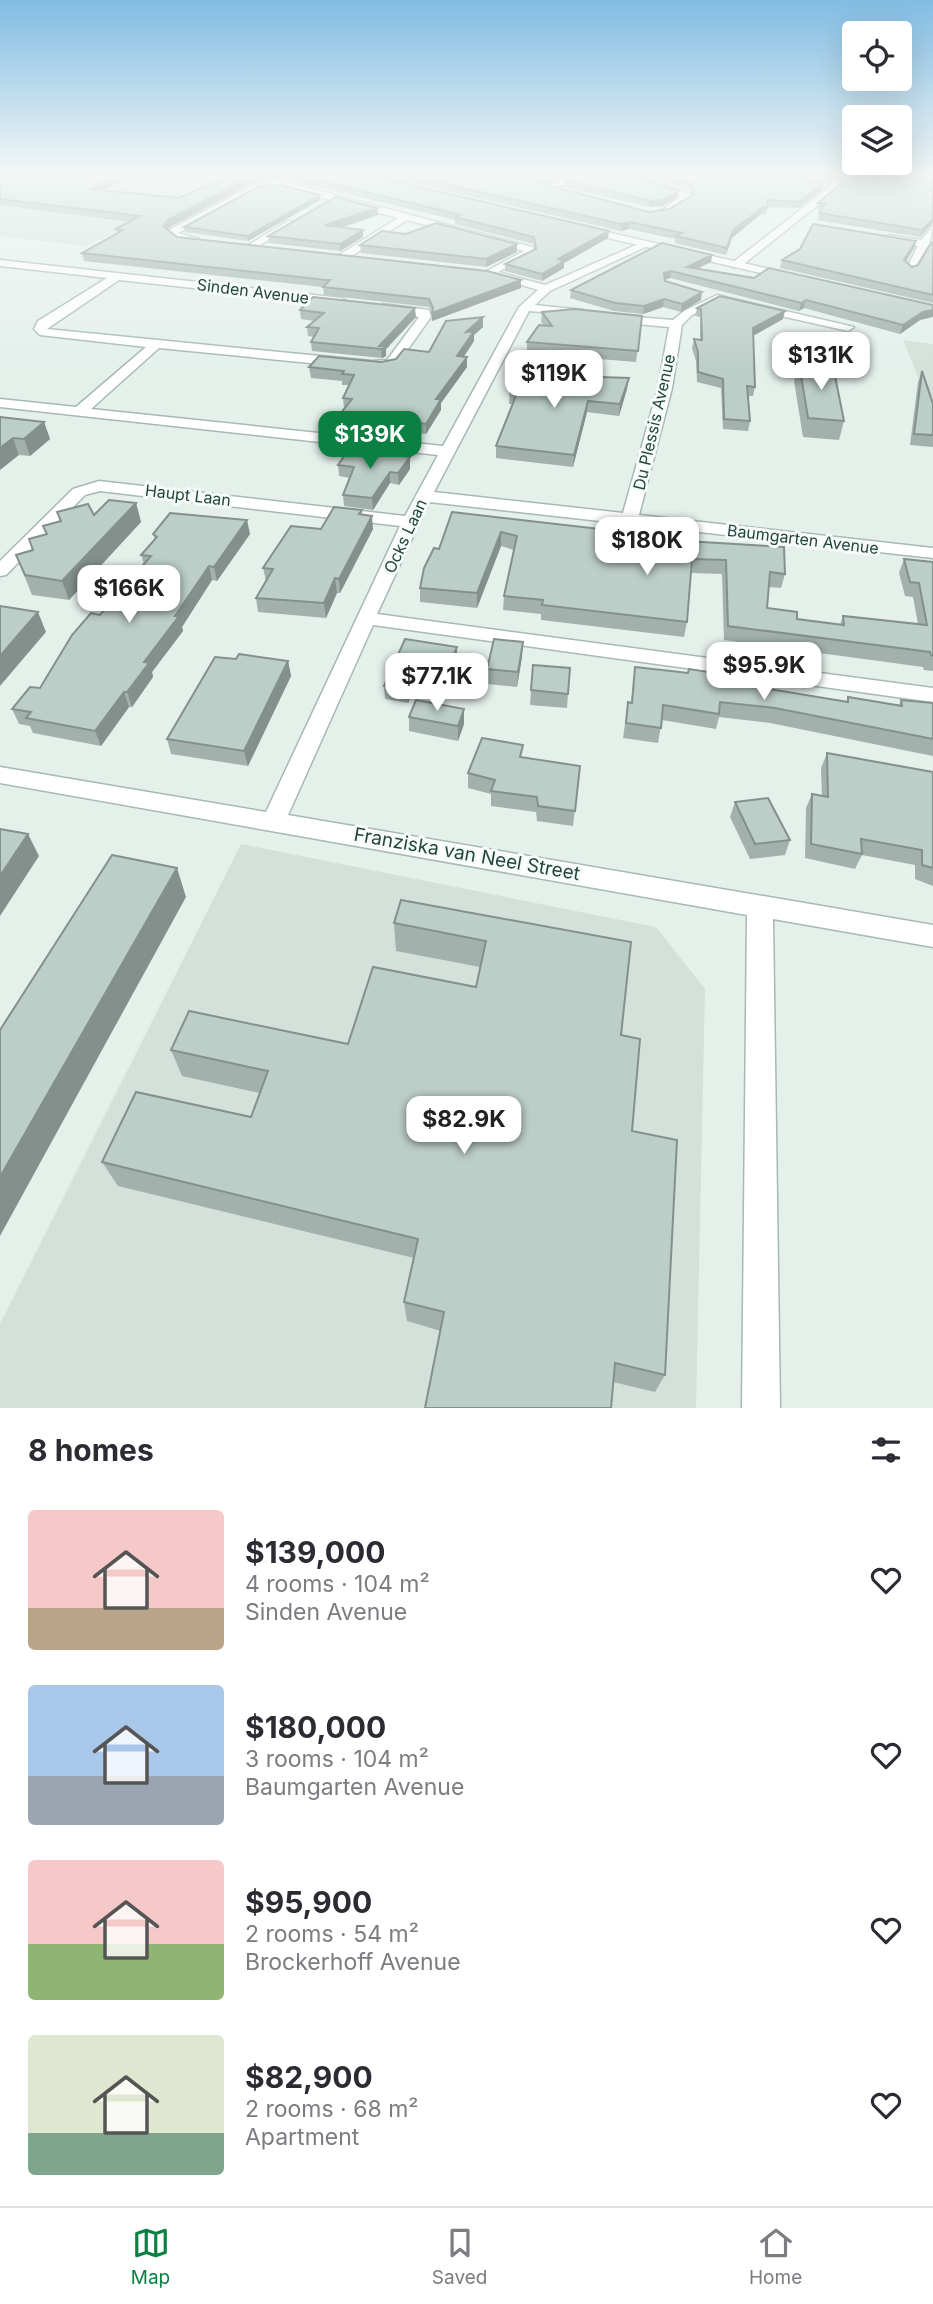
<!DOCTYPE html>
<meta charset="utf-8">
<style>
:root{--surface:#fff;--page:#f7f7f7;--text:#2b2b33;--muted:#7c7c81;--line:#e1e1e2;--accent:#0b8043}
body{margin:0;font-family:Inter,sans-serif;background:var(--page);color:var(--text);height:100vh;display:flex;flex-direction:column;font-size:26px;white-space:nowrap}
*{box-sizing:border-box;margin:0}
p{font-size:23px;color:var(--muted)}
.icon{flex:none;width:38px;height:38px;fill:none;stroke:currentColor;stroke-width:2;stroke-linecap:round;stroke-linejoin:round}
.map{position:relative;height:1408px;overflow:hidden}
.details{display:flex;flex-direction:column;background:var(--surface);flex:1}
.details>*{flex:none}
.controls{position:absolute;left:842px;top:21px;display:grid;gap:14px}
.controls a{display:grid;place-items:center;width:70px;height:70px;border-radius:7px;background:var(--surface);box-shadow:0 7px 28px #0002;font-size:35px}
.price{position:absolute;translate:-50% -60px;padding:0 16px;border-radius:14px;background:#fff;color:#222;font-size:23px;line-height:46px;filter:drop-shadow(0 2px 4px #0008)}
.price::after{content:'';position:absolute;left:50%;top:42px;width:21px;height:16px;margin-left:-10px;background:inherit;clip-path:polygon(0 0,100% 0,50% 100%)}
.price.active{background:var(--accent);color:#fff}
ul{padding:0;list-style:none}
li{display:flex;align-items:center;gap:21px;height:175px;padding:0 28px}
li span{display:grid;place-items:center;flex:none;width:196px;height:140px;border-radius:7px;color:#555}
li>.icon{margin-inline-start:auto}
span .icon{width:84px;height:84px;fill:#fffc;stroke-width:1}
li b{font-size:30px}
h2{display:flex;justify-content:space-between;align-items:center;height:84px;padding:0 28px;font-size:30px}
.tab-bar{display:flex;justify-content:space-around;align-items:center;height:98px;border-top:2px solid var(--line);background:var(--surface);font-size:19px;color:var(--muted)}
.tab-bar a{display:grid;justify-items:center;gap:4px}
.tab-bar .active{color:var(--accent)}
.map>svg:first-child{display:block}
</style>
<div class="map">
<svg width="933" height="1408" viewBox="0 0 933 1408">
<rect width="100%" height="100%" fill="#e5f0eb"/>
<path fill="#d3e1da" d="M0,172H241L86,246L0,236Z
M903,340L933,344V414Z
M241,844L656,927L705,989L696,1408H0V1324Z"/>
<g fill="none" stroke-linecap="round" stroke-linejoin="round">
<defs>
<path id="minor" d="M581,172H592L555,188L571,193V197L543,188Z
M611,172H623L692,195L668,214H662V210L681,196Z
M836,172H844L838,189L740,267H732V263L831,186Z
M281,181L533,247L534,254L498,272L545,285L643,242L652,244L550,291L535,305L583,310L587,312V316L529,311L434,492L623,513L658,388L669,327L615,322L611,321V315L673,320L684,311L717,295L854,327L848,331L718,302L692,315L682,325L672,388L639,515L933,548V558L429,502L377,614L933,688V702L373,625L288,815L933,925V947L773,919L780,1408H742L747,915L0,783V767L266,812L400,526L100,491L85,495L6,575L0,576V561L73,489L99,481L405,516L438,455L0,407V399L76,407L146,347L40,335L34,329L38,321L107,278L0,266V260L341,298L347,301L341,304L119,280L47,329L371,361L387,360L419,317L383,308V304L429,310L431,317L396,366L371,369L159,348L91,409L443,446L519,307L538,290L483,273L524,251L407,220L347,259H339V255L398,218L281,187L260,188L178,233L199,239V243L167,235L171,229L255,184Z
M288,221L296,223L254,249L245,247Z
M933,226L930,242L933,248L927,247L913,271H905L918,246L884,238L889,235L921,240Z"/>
<path id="tertiary" d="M580,226L791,274L796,277L791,280L577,231Z"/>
</defs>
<use href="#minor" stroke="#a6b9b3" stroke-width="3"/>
<use href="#tertiary" stroke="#a6b9b3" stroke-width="3"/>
<use href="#minor" fill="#fff" fill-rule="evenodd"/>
<use href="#tertiary" fill="#fff" fill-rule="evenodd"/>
</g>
<path fill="#a2b1ac" d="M4,172H139L103,190L179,198L255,172H354L608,238L564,263V268L542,281L505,271V264L534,250V244L455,224V220L282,178L254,182L170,227L168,230L177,237L521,280V288L432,321V312L429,307L324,295L323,287L84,261L82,253L117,233L116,229L130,222L0,205V173Z
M365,172H575L546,185L649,212L669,209L692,195L689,189L632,172H760L822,190L798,208L767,207L766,215L761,214L732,238L726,255L675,243V239L629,229L621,231Z
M773,172H834L830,181Z
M565,181L678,191L677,198L662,206L649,207L564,187Z
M842,183L933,223L920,237L817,220L821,210L817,209L818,203Z
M320,200L248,241L185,232L184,227Z
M378,215L342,227L363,237L340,251L269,243L268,236Z
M916,241L914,248L906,261L912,267L918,265L933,242V303L780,268L782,260Z
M517,244V252L486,267L361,253L360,245Z
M712,255L711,262L698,268L754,278L920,320L900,334L804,308L799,311L670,278L665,280V281L701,300L681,312L663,307L643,314L614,311L570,298L571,290Z
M697,308L783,319L753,336L755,387L753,396H748L750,421L748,431L723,429L721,388L697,382L696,361L692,348L694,339L700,340V317L695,316Z
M300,310L416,317L386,349V356L382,358L312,351L311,342L314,337L308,336L307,327L314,321L301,319Z
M542,312L642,316L636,362L527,353V342L544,325L541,322Z
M483,327L474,335V341L464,357L467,367L441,403V410L426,434L341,424L340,414L344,409L343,398L349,385H342V381L311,378L309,367L381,362L429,352Z
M799,363L844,421L839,440L803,437L794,381Z
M922,371L933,404V447L910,445L918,382Z
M511,374L627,389L619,416L587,412L573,467L496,458V446L513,404H509Z
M3,417L44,422L50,439L30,456L19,455Z
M338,465L410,469L399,485L390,483L373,510L344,506L343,495L350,478L339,476Z
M136,503L141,522L69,600L32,595L16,555L33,550L29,539L46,535L43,526L60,522L57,512L94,515Z
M362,510V514L373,529L340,593H337L326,618L258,612L256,598L266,581L263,568L321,529Z
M452,512L687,541L785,574L781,588L769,587L767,608L797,619L840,625L843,616L918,624L913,597L905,596L899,573L904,559L933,562V671L924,670L923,667L724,640L722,574L691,573L687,622L684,637L541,620V614L503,610L504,596L514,550L501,546L477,608L420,602V588L439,549Z
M153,534H250L217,581L212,580L182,627L183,631L152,672L153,677L132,707H129L101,746L33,733L30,726L19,724L12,709L40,688L100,615L144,564L141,555L155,539Z
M405,639L457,647V661L448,684L418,679L408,703L385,699L384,686Z
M522,657L517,687L487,684V669Z
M236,659L288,661L291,676L248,766L171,754L167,739Z
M635,667L846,702L848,697L899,705L901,700L933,705V756L770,723L719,717L716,729L662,720L658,743L623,738L628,702L631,703Z
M570,668L567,708L530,705L531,690Z
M409,717L464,724L458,741L409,731Z
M827,753L933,772V886L915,879V865L862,855L855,869L805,858L806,808L812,794L822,796L821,768Z
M522,758L580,766L573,826L537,821L536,812L491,806V794L468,788V773Z
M735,802L790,840L785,855L750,859L730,817Z
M394,923L631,942L621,1035L632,1131L665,1375L655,1392L613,1382L407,1321L404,1302L414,1258L118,1186L102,1162L251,1117L260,1093L182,1076L171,1050L348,1044L476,987L480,967L396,951Z"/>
<path fill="#84908c" d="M125,172H139L93,196L91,189Z
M281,172L282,178L254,182L170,227L165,234L163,226L168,220L253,175Z
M561,172H575L541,187V181Z
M823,183L822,190L798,208L799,202Z
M678,191L677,198L662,206L649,207L650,201Z
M320,195V200L248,241V236Z
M763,207L761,214L732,238L726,255L733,230Z
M377,208L378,215L326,233L325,225Z
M933,219V223L920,237L922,230Z
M630,222L629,229L621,231V224Z
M363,230V237L340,251V244Z
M609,231L608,238L564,263V268L542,281V274L558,259Z
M916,241L914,248L902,268L904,260Z
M517,244V252L486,267V259Z
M712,255L711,262L686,274L687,267Z
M671,271L670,278L663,280L664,273Z
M521,280V288L432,321V313Z
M702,292L701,300L681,312L682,304Z
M664,299L663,307L643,314L644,306Z
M806,300L804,308L799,311L801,303Z
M415,308L416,317L386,349V356L382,358L381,349L379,346Z
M933,310V317L920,320L900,334L903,325L923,312Z
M785,311L783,319L751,337L753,328Z
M483,317V327L474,335V341L457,366V356L466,332Z
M467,357V367L441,403V410L426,434V424L436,399Z
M629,378L627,389L619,416L620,404Z
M588,401L587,412L573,467L574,455Z
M44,422L50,439L30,456L24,439Z
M13,438L19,455L0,470V448Z
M410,457V469L399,485L398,473Z
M390,472V483L373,510L372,498Z
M136,503L141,522L69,600L62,581Z
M372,516L373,529L340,593L339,579Z
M247,520L250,534L217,581L214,567Z
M501,532V546L477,608V593Z
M209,566L212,580L182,627L183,631L152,672L153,677L132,707L127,692L144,662Z
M335,578L337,593L326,618L324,603Z
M38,612L46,632L0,686V656Z
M523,642L522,657L517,687L518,672Z
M457,647V661L448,684L447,671Z
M288,661L291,676L248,766L244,751Z
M417,666L418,679L408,703L407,690Z
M124,692L129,707L101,746L95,731Z
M464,709V724L458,741V726Z
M28,834L39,856L0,916V876Z
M177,868L186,897L0,1236V1177Z"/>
<path fill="#bccec8" stroke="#84908c" stroke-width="2" d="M4,172H125L91,189L179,198L240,172L250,173L255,172H354L609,231L558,259L564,261L542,274L505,264L536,249L534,237L455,217L461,215L281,172L253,175L168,220L163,226L177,237L487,271L521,280L432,313L433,308L429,299L323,287L330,280H326L82,253L123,230L116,229L140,216L0,199V173Z
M392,172H561L541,181L543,184L649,212L669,209L694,194L690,182L654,172H760L823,183L799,202L767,200V208L763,207L733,230L727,248L676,236L682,233L630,222L621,224Z
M585,172H623L678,191L663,200L650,201L565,181Z
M814,172H833L832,175Z
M846,172H930L933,173V219L922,230L819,213L825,203H818L842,183Z
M280,185L320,195L248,236L184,227L260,186Z
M336,197L377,208L325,225L363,230L340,244L268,236Z
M436,223L517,244L486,259L360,245L382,231L406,234Z
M813,224L916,241L904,260L912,267L918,265L931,243L933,242V295L782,260L800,249Z
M662,243L712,255L687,267L754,278L769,268L933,305V310L923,312L903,325L806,300L801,303L671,271L664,273L665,281L702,292L682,304L664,299L644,306L615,303L571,290Z
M720,296L785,311L753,328L755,387L747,386L750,421L724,419L723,379L698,372V352L694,339L702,340L701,309L697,308Z
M313,297L415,308L379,346L386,347L381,349L311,342L319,328L307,327L324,313L300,310Z
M574,309L642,316L638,351L527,342L539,325L552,326L542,312Z
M483,317L466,332L474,331L457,356L467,357L436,399H441L426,424L340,414L352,399L343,398L354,375L342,374L344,371L309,367L319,356L381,362L396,359L404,349L429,352L446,321Z
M799,363L833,366L844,421L808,418Z
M922,371L933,404V435L914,434Z
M511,374L629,378L620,404L588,401L574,455L496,446L517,393H510Z
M0,417L44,422L24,439L13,438L0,448Z
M350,448L410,457L398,473L390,472L372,498L343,495L354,467L338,465Z
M109,500L136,503L62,581L25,575L16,555L33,550L29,539L47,534L43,526L61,521L57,512L88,504L94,515Z
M334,507L362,510L359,514L372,516L339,579L335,578L324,603L256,598L273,569L263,568L291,526L321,529Z
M452,512L652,535L655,527L689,533L686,541L784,547L785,574L770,572L767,608L797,612V619L844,625L843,616L927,625L919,583L910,582L904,559L933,562V656L931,655L930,652L728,626L726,560L692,559L687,622L542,605L543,600L504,596L517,536L501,532L477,593L420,588L424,568L434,548L439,549Z
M170,513L247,520L214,567L209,566L175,616H179L144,662L149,663L127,692H124L95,731L26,718L31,712L12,709L30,687L40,688L72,635L91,613L100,615L151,556L141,555L157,537L153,534Z
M0,606L38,612L0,656Z
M405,639L457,647L447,671L417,666L407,690L384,686Z
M494,639L523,642L518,672L487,669Z
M239,654L288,661L244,751L167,739L215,657L236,659Z
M533,665L570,668L568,694L531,690Z
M635,667L688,673L689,669L722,674V681L848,702V697L902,706L901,700L933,703V739L775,708L720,702L719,714L663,705L661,728L626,723L628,702L632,703Z
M416,700L464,709L458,726L409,717Z
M482,738L523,745L520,757L580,766L575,811L538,806L537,797L491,791L495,780L468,773Z
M827,753L933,772V868L922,865V850L861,839L862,854L811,844L812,794L828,797Z
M768,798L790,840L755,844L735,802Z
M0,829L28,834L0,876Z
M112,855L177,868L0,1177V1030Z
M401,900L631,942L621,1035L640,1039L632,1131L677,1140L665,1375L615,1363L611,1408H425L444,1312L404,1302L418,1239L102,1162L136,1092L251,1117L268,1071L171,1050L189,1011L348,1044L373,967L476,987L486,941L394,923Z"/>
<linearGradient id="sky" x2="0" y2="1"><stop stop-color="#81bce3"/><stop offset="0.47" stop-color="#f3f8f6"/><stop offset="1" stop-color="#f3f8f6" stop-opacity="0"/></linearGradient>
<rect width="933" height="369" fill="url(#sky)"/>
<g text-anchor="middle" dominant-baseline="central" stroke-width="6" stroke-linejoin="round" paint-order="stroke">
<g font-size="16" fill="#21453d" stroke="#f6fbf9">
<text transform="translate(253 291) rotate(7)">Sinden Avenue</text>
<text transform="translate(654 422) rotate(-77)">Du Plessis Avenue</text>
<text transform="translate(188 495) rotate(7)">Haupt Laan</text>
<text transform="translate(405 536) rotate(-65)">Ocks Laan</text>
<text transform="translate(803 539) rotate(7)">Baumgarten Avenue</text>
</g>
<g font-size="19" fill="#21453d" stroke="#f6fbf9">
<text transform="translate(467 854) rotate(10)">Franziska van Neel Street</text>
</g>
</g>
</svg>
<div class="controls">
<a><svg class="icon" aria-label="locate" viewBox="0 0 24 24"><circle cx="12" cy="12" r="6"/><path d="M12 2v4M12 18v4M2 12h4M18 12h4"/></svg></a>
<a><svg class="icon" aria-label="layers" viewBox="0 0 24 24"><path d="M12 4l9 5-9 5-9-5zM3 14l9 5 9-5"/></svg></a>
</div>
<b class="price" style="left:821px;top:392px">$131K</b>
<b class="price" style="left:554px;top:410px">$119K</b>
<b class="price active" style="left:370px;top:471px">$139K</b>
<b class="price" style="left:647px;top:577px">$180K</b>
<b class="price" style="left:129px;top:625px">$166K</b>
<b class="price" style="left:764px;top:702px">$95.9K</b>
<b class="price" style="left:437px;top:713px">$77.1K</b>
<b class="price" style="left:464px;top:1156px">$82.9K</b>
</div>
<section class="details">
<h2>8 homes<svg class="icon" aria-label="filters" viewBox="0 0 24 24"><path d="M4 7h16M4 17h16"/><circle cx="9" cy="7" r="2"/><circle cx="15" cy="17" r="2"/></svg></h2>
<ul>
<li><span style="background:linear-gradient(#f6c9c9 70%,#b9a48a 0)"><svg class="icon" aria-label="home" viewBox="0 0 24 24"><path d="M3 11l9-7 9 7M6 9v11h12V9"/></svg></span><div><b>$139,000</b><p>4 rooms · 104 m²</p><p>Sinden Avenue</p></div><svg class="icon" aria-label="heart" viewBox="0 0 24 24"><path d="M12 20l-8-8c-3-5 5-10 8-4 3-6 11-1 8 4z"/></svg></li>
<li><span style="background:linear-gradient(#a9c7e8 65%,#9aa5b1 0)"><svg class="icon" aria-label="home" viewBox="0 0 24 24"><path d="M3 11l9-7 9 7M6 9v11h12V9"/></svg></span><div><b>$180,000</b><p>3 rooms · 104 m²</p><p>Baumgarten Avenue</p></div><svg class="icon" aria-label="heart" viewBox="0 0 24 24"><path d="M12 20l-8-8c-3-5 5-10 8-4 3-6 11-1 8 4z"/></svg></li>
<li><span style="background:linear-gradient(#f6c9c9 60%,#8fb573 0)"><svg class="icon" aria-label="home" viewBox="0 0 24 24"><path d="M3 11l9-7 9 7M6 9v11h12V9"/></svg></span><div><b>$95,900</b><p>2 rooms · 54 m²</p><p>Brockerhoff Avenue</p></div><svg class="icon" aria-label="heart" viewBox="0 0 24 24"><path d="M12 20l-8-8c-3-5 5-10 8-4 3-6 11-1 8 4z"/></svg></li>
<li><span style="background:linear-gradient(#dfe7d0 70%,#7fa58c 0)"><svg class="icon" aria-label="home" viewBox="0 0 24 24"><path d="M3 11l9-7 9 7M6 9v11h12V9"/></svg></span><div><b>$82,900</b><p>2 rooms · 68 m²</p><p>Apartment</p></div><svg class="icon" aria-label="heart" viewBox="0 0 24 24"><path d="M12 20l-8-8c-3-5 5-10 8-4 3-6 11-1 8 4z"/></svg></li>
</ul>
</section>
<nav class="tab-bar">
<a class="active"><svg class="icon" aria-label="map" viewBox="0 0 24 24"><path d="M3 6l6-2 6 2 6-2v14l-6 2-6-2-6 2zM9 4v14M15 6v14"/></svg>Map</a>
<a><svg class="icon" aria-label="saved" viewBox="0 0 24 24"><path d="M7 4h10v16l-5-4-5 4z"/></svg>Saved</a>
<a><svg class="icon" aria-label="home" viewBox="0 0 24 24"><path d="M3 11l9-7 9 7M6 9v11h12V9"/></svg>Home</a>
</nav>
